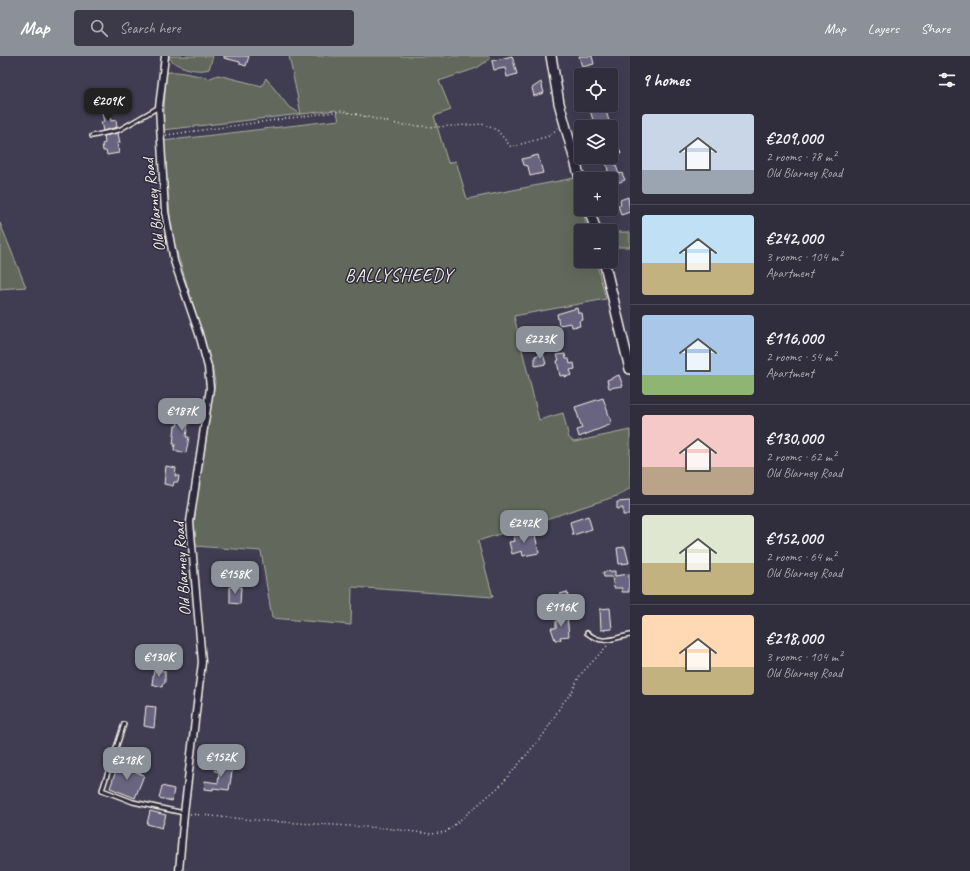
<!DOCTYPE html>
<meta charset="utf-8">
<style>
:root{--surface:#302d3d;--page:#3c3948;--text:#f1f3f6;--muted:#a8a8b0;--line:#4b4957;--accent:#8c9099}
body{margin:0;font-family:Caveat,sans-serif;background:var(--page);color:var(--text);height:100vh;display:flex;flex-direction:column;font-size:15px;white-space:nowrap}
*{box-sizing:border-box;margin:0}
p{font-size:13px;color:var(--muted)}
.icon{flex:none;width:22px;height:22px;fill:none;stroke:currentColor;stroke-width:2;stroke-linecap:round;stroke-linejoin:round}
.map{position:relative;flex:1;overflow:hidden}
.side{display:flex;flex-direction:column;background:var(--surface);width:340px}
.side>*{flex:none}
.fabs{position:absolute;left:574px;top:12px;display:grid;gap:8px}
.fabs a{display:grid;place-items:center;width:44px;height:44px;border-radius:4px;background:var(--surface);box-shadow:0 4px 16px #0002,0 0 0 1px var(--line);font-size:20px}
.price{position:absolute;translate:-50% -34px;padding:0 9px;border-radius:8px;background:var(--accent);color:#fff;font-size:13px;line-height:26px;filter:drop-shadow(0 1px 2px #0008)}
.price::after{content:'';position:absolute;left:50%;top:24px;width:12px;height:9px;margin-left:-6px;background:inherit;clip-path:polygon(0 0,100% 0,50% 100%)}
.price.on{background:#222;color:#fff}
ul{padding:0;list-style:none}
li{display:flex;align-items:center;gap:12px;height:100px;padding:0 12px}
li+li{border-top:1px solid var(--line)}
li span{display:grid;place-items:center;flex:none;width:112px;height:80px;border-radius:4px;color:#555}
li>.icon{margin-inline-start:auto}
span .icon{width:48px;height:48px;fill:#fffc;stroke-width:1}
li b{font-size:17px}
h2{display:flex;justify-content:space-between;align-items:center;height:48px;padding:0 12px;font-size:17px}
header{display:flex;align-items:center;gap:24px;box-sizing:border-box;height:56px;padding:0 20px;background:var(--accent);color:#fff}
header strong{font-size:19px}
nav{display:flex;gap:22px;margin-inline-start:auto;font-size:14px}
.search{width:280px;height:36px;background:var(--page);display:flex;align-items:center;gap:10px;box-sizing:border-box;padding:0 14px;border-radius:4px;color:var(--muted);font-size:15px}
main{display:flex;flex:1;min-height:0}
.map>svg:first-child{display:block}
</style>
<header>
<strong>Map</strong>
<div class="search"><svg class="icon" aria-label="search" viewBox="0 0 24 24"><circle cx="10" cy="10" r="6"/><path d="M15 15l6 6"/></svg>Search here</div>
<nav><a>Map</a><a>Layers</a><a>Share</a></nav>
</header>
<main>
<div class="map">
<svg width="630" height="815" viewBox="0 0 630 815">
<rect width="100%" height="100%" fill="#403c51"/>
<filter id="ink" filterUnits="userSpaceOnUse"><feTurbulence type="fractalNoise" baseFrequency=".025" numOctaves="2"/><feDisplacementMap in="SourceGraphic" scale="8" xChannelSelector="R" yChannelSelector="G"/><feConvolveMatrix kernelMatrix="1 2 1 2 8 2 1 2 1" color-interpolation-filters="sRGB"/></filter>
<g filter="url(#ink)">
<path fill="#62695c" stroke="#abada2" d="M168,0H213L209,13C198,17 173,11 168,0Z
M289,0H489L490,3L477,12L439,25L451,54L434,60L448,107L456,105L467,143L574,122L588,175H581V205H596L606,243L514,260L539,364L563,357L569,382L574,386L630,374V432L620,439L478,485L493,541L352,531L351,569L272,562L261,495L195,490L193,467L215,326L212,310L172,180L163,85L339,64L336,54L163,74L166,17C174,13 195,20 207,21L208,23L218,19L262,30L266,22L288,50L301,58Z
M0,167L26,231L0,233Z
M611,176H630V191H611Z
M124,694L149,704L145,715L120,706Z"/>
<path fill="#696580" stroke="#f4f1e8" d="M224,0H249L246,10L240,8V6L224,2Z
M512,0L517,18L507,21L505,12L494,14L492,5Z
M579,0H592L594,8L582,11Z
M541,26L544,37L534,40L532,32Z
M604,49L610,68L595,71L590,54Z
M109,56L111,65L116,64L117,71L103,75L101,66H104L102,57Z
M118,77L120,87H117L119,97L107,99L106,95H103L102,88L105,87L104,80Z
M616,84L621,98L611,101V85Z
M538,99L543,117L530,120L528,110L524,109L522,103Z
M605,101H613L619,118L622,117L625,124L611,129Z
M628,141L630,156L621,159L618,149H621L620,144Z
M577,252L578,257H582L583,264L579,265L580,270L572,271L571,267L559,269L557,258Z
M543,298L546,308L535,310V300Z
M565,298L566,303H569L570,308L574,307L575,313L570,314L572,319L565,321V319L560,320L557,305L559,304L557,299Z
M619,319L623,330L609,332L607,324Z
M603,342L612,368L579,381L577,374L582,372L575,351Z
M181,353L192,355L191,361H189L186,381H189L186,397L174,394L175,388H173L175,370H177Z
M166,410L176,412L175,420H179L178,426H174L173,430L164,428Z
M630,445V459H623V452L617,453V446Z
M588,460L592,473L573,479L570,466Z
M519,473L521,483L535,479L539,497L523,500L522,495L512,498L509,486L515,485L512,475Z
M625,491L629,507L619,508L617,492Z
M615,515V520L629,518V536H622V532H614L612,521H604L603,516Z
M230,531H241L240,548L230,547Z
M567,536L571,552L564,554L560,538Z
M610,552L612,573L601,574L600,553Z
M567,559L569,580L560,581L561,584H555L551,572H556V565L560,564V560Z
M154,614L165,615V627H163L162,631L152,628Z
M146,650L156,651L154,672L144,670Z
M215,708L233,710L229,734L213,732V734L204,733L205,725L218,727L219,716L215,715Z
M118,709L144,719L135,742L110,732Z
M162,730L174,733L172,745L159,742Z
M150,755L166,759L162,772L147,768Z"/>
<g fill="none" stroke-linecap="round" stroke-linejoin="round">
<defs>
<path id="lane" d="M92,80L119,74L159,51
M587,577C605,590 611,582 630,579
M124,668L102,734L133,746L184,757"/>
<path id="street" d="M165,0L159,51L165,156L174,205L199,278L208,311L210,332L190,466L202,606L184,757L179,815"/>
<path id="secondary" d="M551,0L559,47L581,126
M589,153L596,175
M604,205L630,313"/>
</defs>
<use href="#lane" stroke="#f4f1e8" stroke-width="6"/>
<use href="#street" stroke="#f4f1e8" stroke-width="9"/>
<use href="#secondary" stroke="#f4f1e8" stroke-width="12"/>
<path stroke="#f4f1e8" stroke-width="1.5" stroke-dasharray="1 3" stroke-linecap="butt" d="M166,79L342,55L401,69L437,71L482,68L497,74L511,91L549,80L558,72
M190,758L265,765L384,772L432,778L446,776L501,729L544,678L562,648L572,636L580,619L607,590"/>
<use href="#lane" stroke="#2f2a3d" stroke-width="3"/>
<use href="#street" stroke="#2f2a3d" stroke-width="6"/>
<use href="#secondary" stroke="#2f2a3d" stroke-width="9"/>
</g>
</g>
<g text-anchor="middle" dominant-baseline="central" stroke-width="3" stroke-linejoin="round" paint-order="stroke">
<g font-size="16" fill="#f4f1e8" stroke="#2f2a3d">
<text transform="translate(154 149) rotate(-97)">Old Blarney Road</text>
<text transform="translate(182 513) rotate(-94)">Old Blarney Road</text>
</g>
<g font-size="18" letter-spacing="1" fill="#f4f1e8" stroke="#2f2a3d">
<text x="399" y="219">BALLYSHEEDY</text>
</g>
</g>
</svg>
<div class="fabs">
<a><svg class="icon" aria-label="locate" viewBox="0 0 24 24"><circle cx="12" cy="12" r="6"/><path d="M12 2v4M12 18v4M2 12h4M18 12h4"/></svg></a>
<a><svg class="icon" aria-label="layers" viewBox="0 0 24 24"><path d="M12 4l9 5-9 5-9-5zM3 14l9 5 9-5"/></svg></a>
<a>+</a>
<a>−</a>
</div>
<b class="price on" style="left:108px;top:66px">€209K</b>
<b class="price" style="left:540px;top:304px">€223K</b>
<b class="price" style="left:182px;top:376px">€187K</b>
<b class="price" style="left:524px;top:488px">€242K</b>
<b class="price" style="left:235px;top:539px">€158K</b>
<b class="price" style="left:561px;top:572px">€116K</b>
<b class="price" style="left:159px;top:622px">€130K</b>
<b class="price" style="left:221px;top:722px">€152K</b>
<b class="price" style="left:127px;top:725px">€218K</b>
</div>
<section class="side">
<h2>9 homes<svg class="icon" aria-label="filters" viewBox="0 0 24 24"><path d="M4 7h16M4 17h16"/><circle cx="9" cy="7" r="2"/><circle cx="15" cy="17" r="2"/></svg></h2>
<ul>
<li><span style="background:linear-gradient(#c9d6e8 70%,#9aa5b1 0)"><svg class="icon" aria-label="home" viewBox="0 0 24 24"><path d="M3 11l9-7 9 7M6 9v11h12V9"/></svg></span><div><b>€209,000</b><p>2 rooms · 78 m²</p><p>Old Blarney Road</p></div></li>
<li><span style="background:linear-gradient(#bfe0f5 60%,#c2b280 0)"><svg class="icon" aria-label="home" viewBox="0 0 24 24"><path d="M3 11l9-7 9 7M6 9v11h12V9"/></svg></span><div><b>€242,000</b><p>3 rooms · 104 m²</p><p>Apartment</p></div></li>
<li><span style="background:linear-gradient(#a9c7e8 75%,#8fb573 0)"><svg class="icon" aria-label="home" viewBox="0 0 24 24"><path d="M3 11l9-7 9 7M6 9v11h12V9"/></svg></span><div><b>€116,000</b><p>2 rooms · 54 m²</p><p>Apartment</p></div></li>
<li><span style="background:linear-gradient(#f6c9c9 65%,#b9a48a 0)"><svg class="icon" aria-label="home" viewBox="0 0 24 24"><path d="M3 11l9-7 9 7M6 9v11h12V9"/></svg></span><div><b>€130,000</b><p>2 rooms · 62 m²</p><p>Old Blarney Road</p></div></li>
<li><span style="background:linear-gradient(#dfe7d0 60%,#c2b280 0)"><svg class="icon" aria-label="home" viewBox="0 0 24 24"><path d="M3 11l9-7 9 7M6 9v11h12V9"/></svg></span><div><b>€152,000</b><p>2 rooms · 64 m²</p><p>Old Blarney Road</p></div></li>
<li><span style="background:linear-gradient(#ffd9b3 65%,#c2b280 0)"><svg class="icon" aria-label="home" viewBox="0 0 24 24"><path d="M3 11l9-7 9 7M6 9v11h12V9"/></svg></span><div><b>€218,000</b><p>3 rooms · 104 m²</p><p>Old Blarney Road</p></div></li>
</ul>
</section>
</main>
